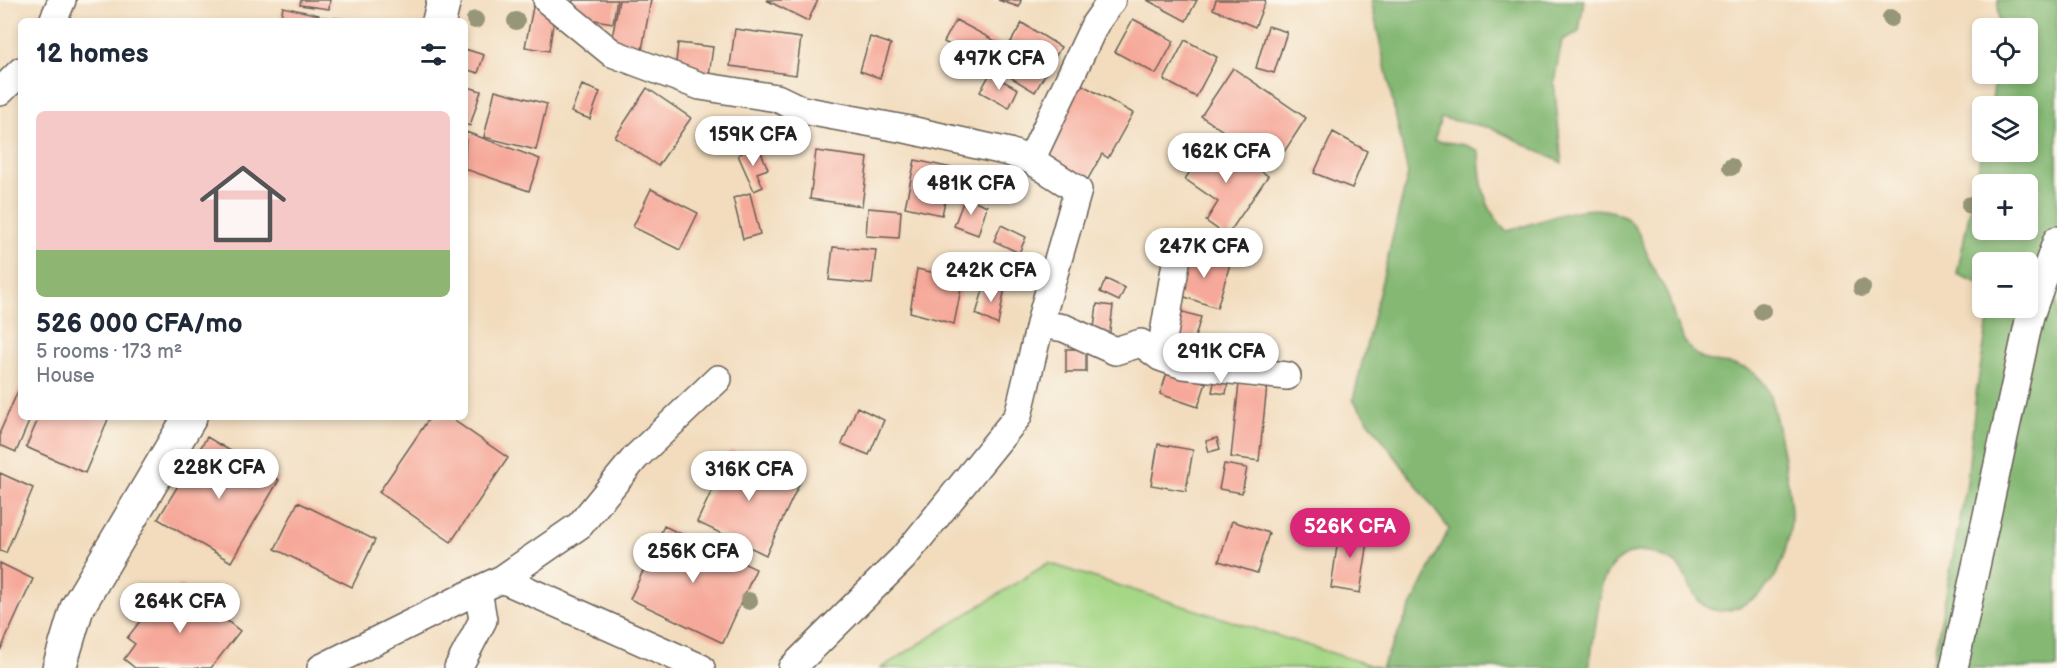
<!DOCTYPE html>
<meta charset="utf-8">
<style>
:root{--surface:#fff;--page:#f6f6f7;--text:#1f2937;--muted:#747a83;--line:#e0e1e3;--accent:#db2777}
body{margin:0;font-family:"Balsamiq Sans",sans-serif;background:var(--page);color:var(--text);height:100vh;display:flex;flex-direction:column;font-size:22px;white-space:nowrap}
*{box-sizing:border-box;margin:0}
p{font-size:20px;color:var(--muted)}
.icon{flex:none;width:33px;height:33px;fill:none;stroke:currentColor;stroke-width:2;stroke-linecap:round;stroke-linejoin:round}
.map{position:relative;flex:1;overflow:hidden}
.sheet{position:absolute;left:18px;top:18px;width:450px;height:402px;display:flex;flex-direction:column;background:var(--surface);border-radius:9px;box-shadow:0 3px 9px #0003}
.sheet>*{flex:none}
.fabs{position:absolute;left:1972px;top:18px;display:grid;gap:12px}
.fabs a{display:grid;place-items:center;width:66px;height:66px;border-radius:9px;background:var(--surface);box-shadow:0 3px 9px #0003;font-size:30px}
.price{position:absolute;translate:-50% -51px;padding:0 14px;border-radius:21px;background:#fff;color:#222;font-size:20px;line-height:39px;filter:drop-shadow(0 2px 3px #0008)}
.price::after{content:'';position:absolute;left:50%;top:36px;width:18px;height:14px;margin-left:-9px;background:inherit;clip-path:polygon(0 0,100% 0,50% 100%)}
.price.active{background:var(--accent);color:#fff}
ul{padding:0;list-style:none}
li{display:grid;align-content:center;gap:12px;height:318px;padding:0 18px}
li+li{border-top:2px solid var(--line)}
li span{display:grid;place-items:center;height:186px;border-radius:9px;color:#555}
li>.icon{margin-inline-start:auto}
span .icon{width:108px;height:108px;fill:#fffc;stroke-width:1}
li b{font-size:26px}
h2{display:flex;justify-content:space-between;align-items:center;height:72px;padding:0 18px;font-size:26px}
.map>svg:first-child{display:block}
</style>
<div class="map">
<svg width="2057" height="668" viewBox="0 0 2057 668">
<rect width="100%" height="100%" fill="#fbf7ec"/>
<filter id="ink" filterUnits="userSpaceOnUse"><feTurbulence type="fractalNoise" baseFrequency=".0167" numOctaves="2"/><feDisplacementMap in="SourceGraphic" scale="12" xChannelSelector="R" yChannelSelector="G"/><feConvolveMatrix kernelMatrix="1 2 1 2 8 2 1 2 1" color-interpolation-filters="sRGB"/></filter>
<filter id="wash" filterUnits="userSpaceOnUse"><feTurbulence type="fractalNoise" baseFrequency=".008" numOctaves="4" result="noise"/><feDisplacementMap in="SourceGraphic" scale="24" xChannelSelector="R" yChannelSelector="G"/><feGaussianBlur stdDeviation="1.35" result="paint"/><feColorMatrix in="noise" values="0 0 0 0 0 0 0 0 0 0 0 0 0 0 0 0 0 1.4 0 .05"/><feComposite in="paint" operator="in"/></filter>
<g filter="url(#wash)">
<rect width="100%" height="100%" fill="#f2dcbd"/>
<path fill="#a6d786" stroke="#617a51" stroke-width="1.5" d="M1048,563L1379,668H881Z"/>
<path fill="#84b873" stroke="#506a48" stroke-width="1.5" fill-rule="evenodd" d="M1371,0H1584L1579,32L1562,40L1554,82L1562,163L1492,128L1441,118L1434,141C1450,143 1466,142 1479,152C1480,182 1484,211 1507,231C1541,223 1583,200 1617,213C1639,221 1643,246 1651,264C1656,275 1664,285 1668,296C1672,307 1674,320 1679,331C1701,378 1725,353 1754,373C1757,376 1764,382 1766,386C1776,406 1792,497 1791,520C1790,536 1784,558 1777,573C1765,596 1722,627 1699,601C1690,591 1687,576 1678,566C1674,562 1667,559 1662,557C1636,543 1612,558 1602,584L1589,668H1381L1449,529L1353,400L1408,174Z
M1998,0H2057V407L2053,419L2057,431V668H1932L1967,482L1976,394L1990,308H2028V262H1983V285L1957,274L1983,145V152H2028V106H1991L1996,74H2028V28H1999ZM1983,184H2028V230H1983Z"/>
<g id="blocks">
<path fill="#f6a99a" d="M301,0H330L329,9L300,5Z
M573,0H617L613,23L570,16Z
M619,0H651L642,50L611,44Z
M766,0H818L808,21Z
M998,0H1021L1019,7Z
M1147,0H1197L1186,21Z
M1216,0H1266L1255,27L1213,9Z
M283,7L319,15L318,21H280Z
M533,7L555,11L549,51L525,47Z
M322,17L347,19V21H322Z
M1133,19L1174,41L1156,74L1115,52Z
M956,20L1001,44L989,66L944,42Z
M1022,23L1061,47L1035,92L995,68Z
M1268,26L1287,32L1274,73L1256,68Z
M735,29L801,38L796,75L730,66Z
M870,37L891,44L880,78L860,71Z
M1185,40L1217,57L1196,97L1164,80Z
M678,43L713,47L709,76L675,72Z
M465,49L484,55L478,73L465,69Z
M1233,68L1306,118L1275,166L1201,116Z
M990,74L1018,89L1009,108L980,92Z
M1079,83L1133,113L1108,158L1102,154L1084,186L1033,157Z
M582,85L600,92L590,119L571,112Z
M465,86L481,91L470,126L465,124Z
M647,88L691,118L658,166L615,137Z
M495,90L547,104L536,150L484,137Z
M749,128L757,141L747,147L739,135Z
M466,132L540,159L529,191L465,169Z
M1333,132L1367,151L1352,188L1314,173Z
M1213,138L1268,176L1227,236L1206,221L1218,202L1185,179Z
M748,150L750,154L760,150L768,169L757,173L763,187L754,191L738,155Z
M816,151L868,158L862,206L810,199Z
M915,160L952,168L942,215L905,207Z
M651,189L698,213L680,250L633,227Z
M750,193L760,234L743,239L733,198Z
M965,197L987,206L978,235L954,226Z
M868,208L901,211L899,238L866,236Z
M1001,225L1026,237L1019,253L994,241Z
M833,247L876,250L872,284L829,280Z
M1190,250L1230,264L1217,308L1179,295Z
M917,269L963,279L954,324L910,312Z
M1106,279L1125,288L1119,301L1100,292Z
M985,283L1005,287L998,325L976,314Z
M1097,304L1113,306L1109,339L1093,337Z
M1179,311L1201,317L1188,361L1167,355Z
M1066,349H1086V372H1066Z
M1168,370L1206,383L1198,407L1160,394Z
M1216,373L1229,376L1226,394L1212,392Z
M1239,383L1267,386L1259,461L1231,457Z
M21,384V417H31L16,452L0,445V432Z
M857,407L884,420L869,455L842,444Z
M39,417H109L85,473L26,447Z
M430,417H449L508,458L451,542L379,492Z
M207,437L279,480L231,562L158,519Z
M1217,438L1220,449L1209,452L1206,441Z
M1158,444L1193,450L1186,491L1151,485Z
M731,450L800,482L766,555L697,522Z
M1224,464L1247,468L1242,493L1219,489Z
M0,473L33,488L6,553L0,551Z
M298,502L375,540L352,587L275,549Z
M1232,521L1269,533L1257,573L1219,561Z
M1340,525L1370,529L1360,593L1331,588Z
M664,526L756,569L723,643L630,599Z
M0,563L33,579L0,651Z
M181,585L240,631L211,668H135L124,659L135,644L127,638L162,593L170,599Z"/>
</g>
</g>
<g filter="url(#ink)">
<use href="#blocks" fill-opacity="0" stroke="#675f54" stroke-width="1.5"/>
<g fill="none" stroke-linecap="round" stroke-linejoin="round">
<defs>
<path id="street" d="M547,0L612,53L700,86L777,98L802,110L910,130L1009,152L1031,160
M53,21L62,0
M0,92L21,71
M1040,324L1064,328L1115,351L1141,343L1160,357L1183,365L1287,376
M1160,357L1179,245
M502,579L701,668
M321,668L478,590
M458,668L483,620L478,590L502,579L580,525L635,458L718,379
M792,668L903,558L1018,416L1043,312L1078,190L1031,160L1095,24L1112,0
M1954,668L2030,316L2057,240"/>
<path id="secondary" d="M439,21L444,0
M59,668L77,608L190,417"/>
</defs>
<use href="#street" stroke="#675f54" stroke-width="30"/>
<use href="#secondary" stroke="#675f54" stroke-width="36"/>
<use href="#street" stroke="#fff" stroke-width="27"/>
<use href="#secondary" stroke="#fff" stroke-width="33"/>
</g>
<g fill="#979679">
<circle cx="1891" cy="18" r="9"/>
<circle cx="475" cy="20" r="9"/>
<circle cx="516" cy="21" r="9"/>
<circle cx="1731" cy="167" r="9"/>
<circle cx="1970" cy="205" r="9"/>
<circle cx="1862" cy="288" r="9"/>
<circle cx="1762" cy="311" r="9"/>
<circle cx="749" cy="601" r="9"/>
</g>
</g>
</svg>
<div class="fabs">
<a><svg class="icon" aria-label="locate" viewBox="0 0 24 24"><circle cx="12" cy="12" r="6"/><path d="M12 2v4M12 18v4M2 12h4M18 12h4"/></svg></a>
<a><svg class="icon" aria-label="layers" viewBox="0 0 24 24"><path d="M12 4l9 5-9 5-9-5zM3 14l9 5 9-5"/></svg></a>
<a>+</a>
<a>−</a>
</div>
<b class="price" style="left:999px;top:91px">497K CFA</b>
<b class="price" style="left:753px;top:167px">159K CFA</b>
<b class="price" style="left:1226px;top:184px">162K CFA</b>
<b class="price" style="left:971px;top:216px">481K CFA</b>
<b class="price" style="left:1204px;top:279px">247K CFA</b>
<b class="price" style="left:991px;top:303px">242K CFA</b>
<b class="price" style="left:1221px;top:384px">291K CFA</b>
<b class="price" style="left:219px;top:500px">228K CFA</b>
<b class="price" style="left:749px;top:502px">316K CFA</b>
<b class="price active" style="left:1350px;top:559px">526K CFA</b>
<b class="price" style="left:693px;top:584px">256K CFA</b>
<b class="price" style="left:180px;top:634px">264K CFA</b>
<section class="sheet">
<h2>12 homes<svg class="icon" aria-label="filters" viewBox="0 0 24 24"><path d="M4 7h16M4 17h16"/><circle cx="9" cy="7" r="2"/><circle cx="15" cy="17" r="2"/></svg></h2>
<ul>
<li><span style="background:linear-gradient(#f6c9c9 75%,#8fb573 0)"><svg class="icon" aria-label="home" viewBox="0 0 24 24"><path d="M3 11l9-7 9 7M6 9v11h12V9"/></svg></span><div><b>526 000 CFA/mo</b><p>5 rooms · 173 m²</p><p>House</p></div></li>
</ul>
</section>
</div>
